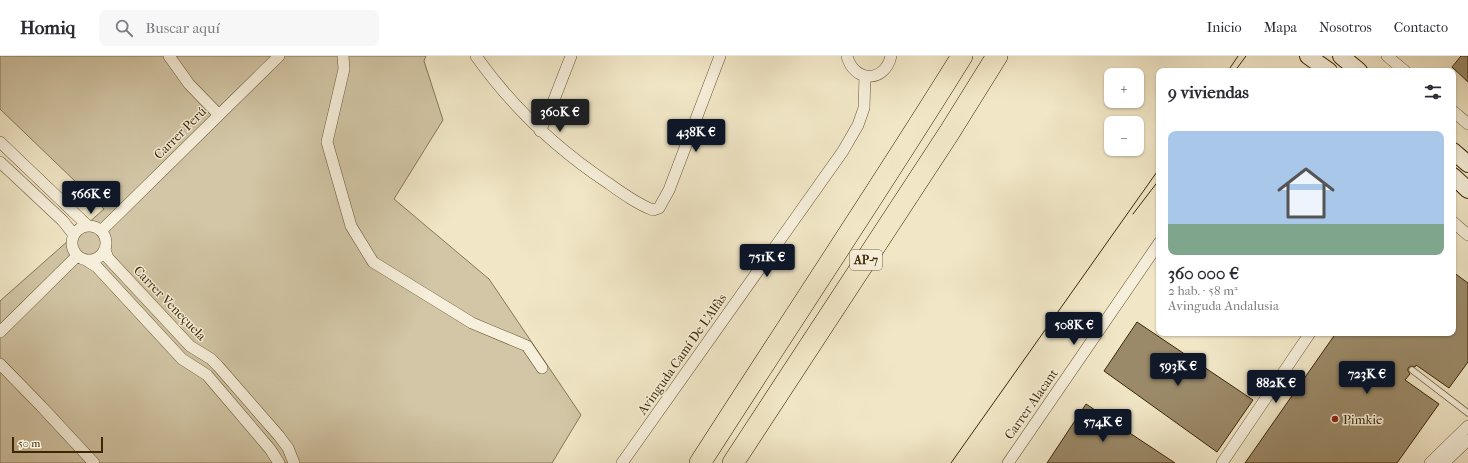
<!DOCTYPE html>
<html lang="es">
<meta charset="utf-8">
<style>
:root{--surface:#fff;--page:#f7f7f7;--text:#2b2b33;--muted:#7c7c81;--line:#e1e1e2;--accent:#111827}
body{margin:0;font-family:"IM FELL French Canon",serif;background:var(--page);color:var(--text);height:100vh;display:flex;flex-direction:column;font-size:15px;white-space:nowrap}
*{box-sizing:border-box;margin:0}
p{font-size:13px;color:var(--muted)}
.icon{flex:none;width:22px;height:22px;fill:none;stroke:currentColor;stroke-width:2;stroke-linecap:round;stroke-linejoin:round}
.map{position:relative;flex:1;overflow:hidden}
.drawer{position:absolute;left:1156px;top:12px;width:300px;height:268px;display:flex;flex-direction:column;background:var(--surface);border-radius:8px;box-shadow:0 1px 3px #0004}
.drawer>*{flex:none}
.tools{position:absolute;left:1104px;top:12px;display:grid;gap:8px}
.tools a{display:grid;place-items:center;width:40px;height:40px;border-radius:8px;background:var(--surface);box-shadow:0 1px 3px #0004;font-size:20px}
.scale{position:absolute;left:12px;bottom:10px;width:91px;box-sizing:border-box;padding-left:4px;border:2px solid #3d2603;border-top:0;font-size:11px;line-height:14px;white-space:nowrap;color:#3d2603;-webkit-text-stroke:3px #f6efdb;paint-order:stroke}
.price{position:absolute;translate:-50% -34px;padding:0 9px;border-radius:4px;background:var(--accent);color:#fff;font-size:13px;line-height:26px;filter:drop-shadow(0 1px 2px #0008)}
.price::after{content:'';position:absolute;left:50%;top:24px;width:12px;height:9px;margin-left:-6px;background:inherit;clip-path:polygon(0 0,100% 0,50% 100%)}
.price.current{background:#222;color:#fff}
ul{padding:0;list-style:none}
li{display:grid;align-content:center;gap:8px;height:212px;padding:0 12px}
li span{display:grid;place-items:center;height:124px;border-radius:8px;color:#555}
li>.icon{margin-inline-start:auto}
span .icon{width:72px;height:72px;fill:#fffc;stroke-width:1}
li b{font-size:17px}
h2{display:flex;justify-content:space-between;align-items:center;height:48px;padding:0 12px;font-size:17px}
header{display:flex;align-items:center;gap:24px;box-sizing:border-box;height:56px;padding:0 20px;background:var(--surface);border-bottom:1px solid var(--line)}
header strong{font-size:19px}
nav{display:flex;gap:22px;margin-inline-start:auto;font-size:14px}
.search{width:280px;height:36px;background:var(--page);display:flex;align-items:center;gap:10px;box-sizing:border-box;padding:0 14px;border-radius:8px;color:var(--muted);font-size:15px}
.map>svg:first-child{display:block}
</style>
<header>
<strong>Homiq</strong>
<div class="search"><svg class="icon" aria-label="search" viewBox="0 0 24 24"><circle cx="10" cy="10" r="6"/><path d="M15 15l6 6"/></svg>Buscar aquí</div>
<nav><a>Inicio</a><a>Mapa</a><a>Nosotros</a><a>Contacto</a></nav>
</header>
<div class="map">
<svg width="1468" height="407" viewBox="0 0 1468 407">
<rect width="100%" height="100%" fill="#f1e7c7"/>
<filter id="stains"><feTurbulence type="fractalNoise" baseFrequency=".005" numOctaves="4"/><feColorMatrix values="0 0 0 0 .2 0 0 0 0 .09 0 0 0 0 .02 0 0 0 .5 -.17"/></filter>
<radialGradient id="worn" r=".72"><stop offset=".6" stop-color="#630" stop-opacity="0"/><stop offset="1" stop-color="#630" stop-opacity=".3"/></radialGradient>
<path fill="#d2c6a6" stroke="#887654" d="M0,0H426L424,5L443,64L394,143L489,223L581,359L552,407H0V245L104,153L0,53Z"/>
<path fill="#9b8a69" stroke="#3d2603" d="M1461,0H1468V26L1452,11Z
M1453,216L1468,227V306L1449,332L1416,309L1415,311L1411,310L1408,312V315L1410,318L1405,324L1439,348L1397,407H1245L1336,277H1453Z
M1137,266L1253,344L1217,396L1104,315Z
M1086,348L1175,407H1047Z"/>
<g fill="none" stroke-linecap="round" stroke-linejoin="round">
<defs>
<path id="lane" d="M1412,314L1468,357"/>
<path id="street" d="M169,0L189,28L219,59
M343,0L344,13L327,86L351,170L373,206L472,267L527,290L542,312
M476,0C512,51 557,93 608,127C622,137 637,148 653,154L659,152L669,134L720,0
M847,0C854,27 885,27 891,0
M1387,0L1405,15
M1453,55L1468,68
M540,75L550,54L571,0
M0,86L88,170
M0,106L63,165L74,179
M1453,166L1468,179
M72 187a17 17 0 1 1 34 0a17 17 0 1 1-34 0Z
M101,175L279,0
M105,194L108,202L190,290L211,303L218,310L279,380L288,392L294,407
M86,204L97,211L182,303L207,319L270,393L279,407
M0,276L77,200
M0,308L41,350L94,407
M622,407L843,95L858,69L864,52L865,20
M1008,407L1159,187
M1222,407L1310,277
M1430,407L1468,370
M1444,407L1468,384"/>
<path id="secondary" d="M1308,0L1329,15
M1341,0L1359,15
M1453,95L1468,108
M1453,120L1468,134"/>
<path id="highway" d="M700,407C787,271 877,137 962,0
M733,407L949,77L997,0"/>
</defs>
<use href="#lane" stroke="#6a5634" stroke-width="7"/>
<use href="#street" stroke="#6a5634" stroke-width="12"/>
<use href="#secondary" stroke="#3d2603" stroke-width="18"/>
<use href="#highway" stroke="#3d2603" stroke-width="22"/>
<use href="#lane" stroke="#f6efdb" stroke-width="5.5"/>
<use href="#street" stroke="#f6efdb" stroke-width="11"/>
<use href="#secondary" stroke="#f6efdb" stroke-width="16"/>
<use href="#highway" stroke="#f1e7c7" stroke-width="21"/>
<path stroke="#3d2603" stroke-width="1" d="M1228,15L1238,0
M1235,15L1246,0
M1133,158L1159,124
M951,407L1159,113"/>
</g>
<circle fill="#8f2418" stroke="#f6efdb" stroke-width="1.5" cx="1335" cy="363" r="4"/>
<g text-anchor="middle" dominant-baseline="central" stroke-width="3" stroke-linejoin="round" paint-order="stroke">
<rect fill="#f6efdb" stroke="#746244" stroke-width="1" x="850" y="194" width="32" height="20" rx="3"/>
<g font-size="12" font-weight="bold" fill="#3d2603">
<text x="866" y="204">AP-7</text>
</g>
<g font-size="13" fill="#3d2603" stroke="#f6efdb">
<text transform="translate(180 77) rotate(-45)">Carrer Perú</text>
<text transform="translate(170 247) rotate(46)">Carrer Veneçuela</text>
<text transform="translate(682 298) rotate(-55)">Avinguda Camí De L'Alfàs</text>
<text transform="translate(1031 348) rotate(-55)">Carrer Alacant</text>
</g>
<g font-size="13" fill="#3d2603" stroke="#f6efdb" text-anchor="start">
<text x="1343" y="363">Pimkie</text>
</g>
</g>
<rect width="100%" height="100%" filter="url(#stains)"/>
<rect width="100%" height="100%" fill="url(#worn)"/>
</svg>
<div class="tools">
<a>+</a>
<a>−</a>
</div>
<div class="scale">50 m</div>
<b class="price current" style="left:560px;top:77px">360K €</b>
<b class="price" style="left:696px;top:97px">438K €</b>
<b class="price" style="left:91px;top:159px">566K €</b>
<b class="price" style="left:767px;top:222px">751K €</b>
<b class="price" style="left:1074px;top:290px">508K €</b>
<b class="price" style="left:1178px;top:331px">593K €</b>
<b class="price" style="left:1367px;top:339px">723K €</b>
<b class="price" style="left:1276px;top:348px">882K €</b>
<b class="price" style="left:1103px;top:387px">574K €</b>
<section class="drawer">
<h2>9 viviendas<svg class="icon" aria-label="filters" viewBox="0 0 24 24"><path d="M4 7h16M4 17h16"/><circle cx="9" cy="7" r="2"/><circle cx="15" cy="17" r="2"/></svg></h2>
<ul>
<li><span style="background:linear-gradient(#a9c7e8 75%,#7fa58c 0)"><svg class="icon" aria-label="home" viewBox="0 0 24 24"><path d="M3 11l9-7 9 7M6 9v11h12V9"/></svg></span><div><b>360 000 €</b><p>2 hab. · 58 m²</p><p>Avinguda Andalusia</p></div></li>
</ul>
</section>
</div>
